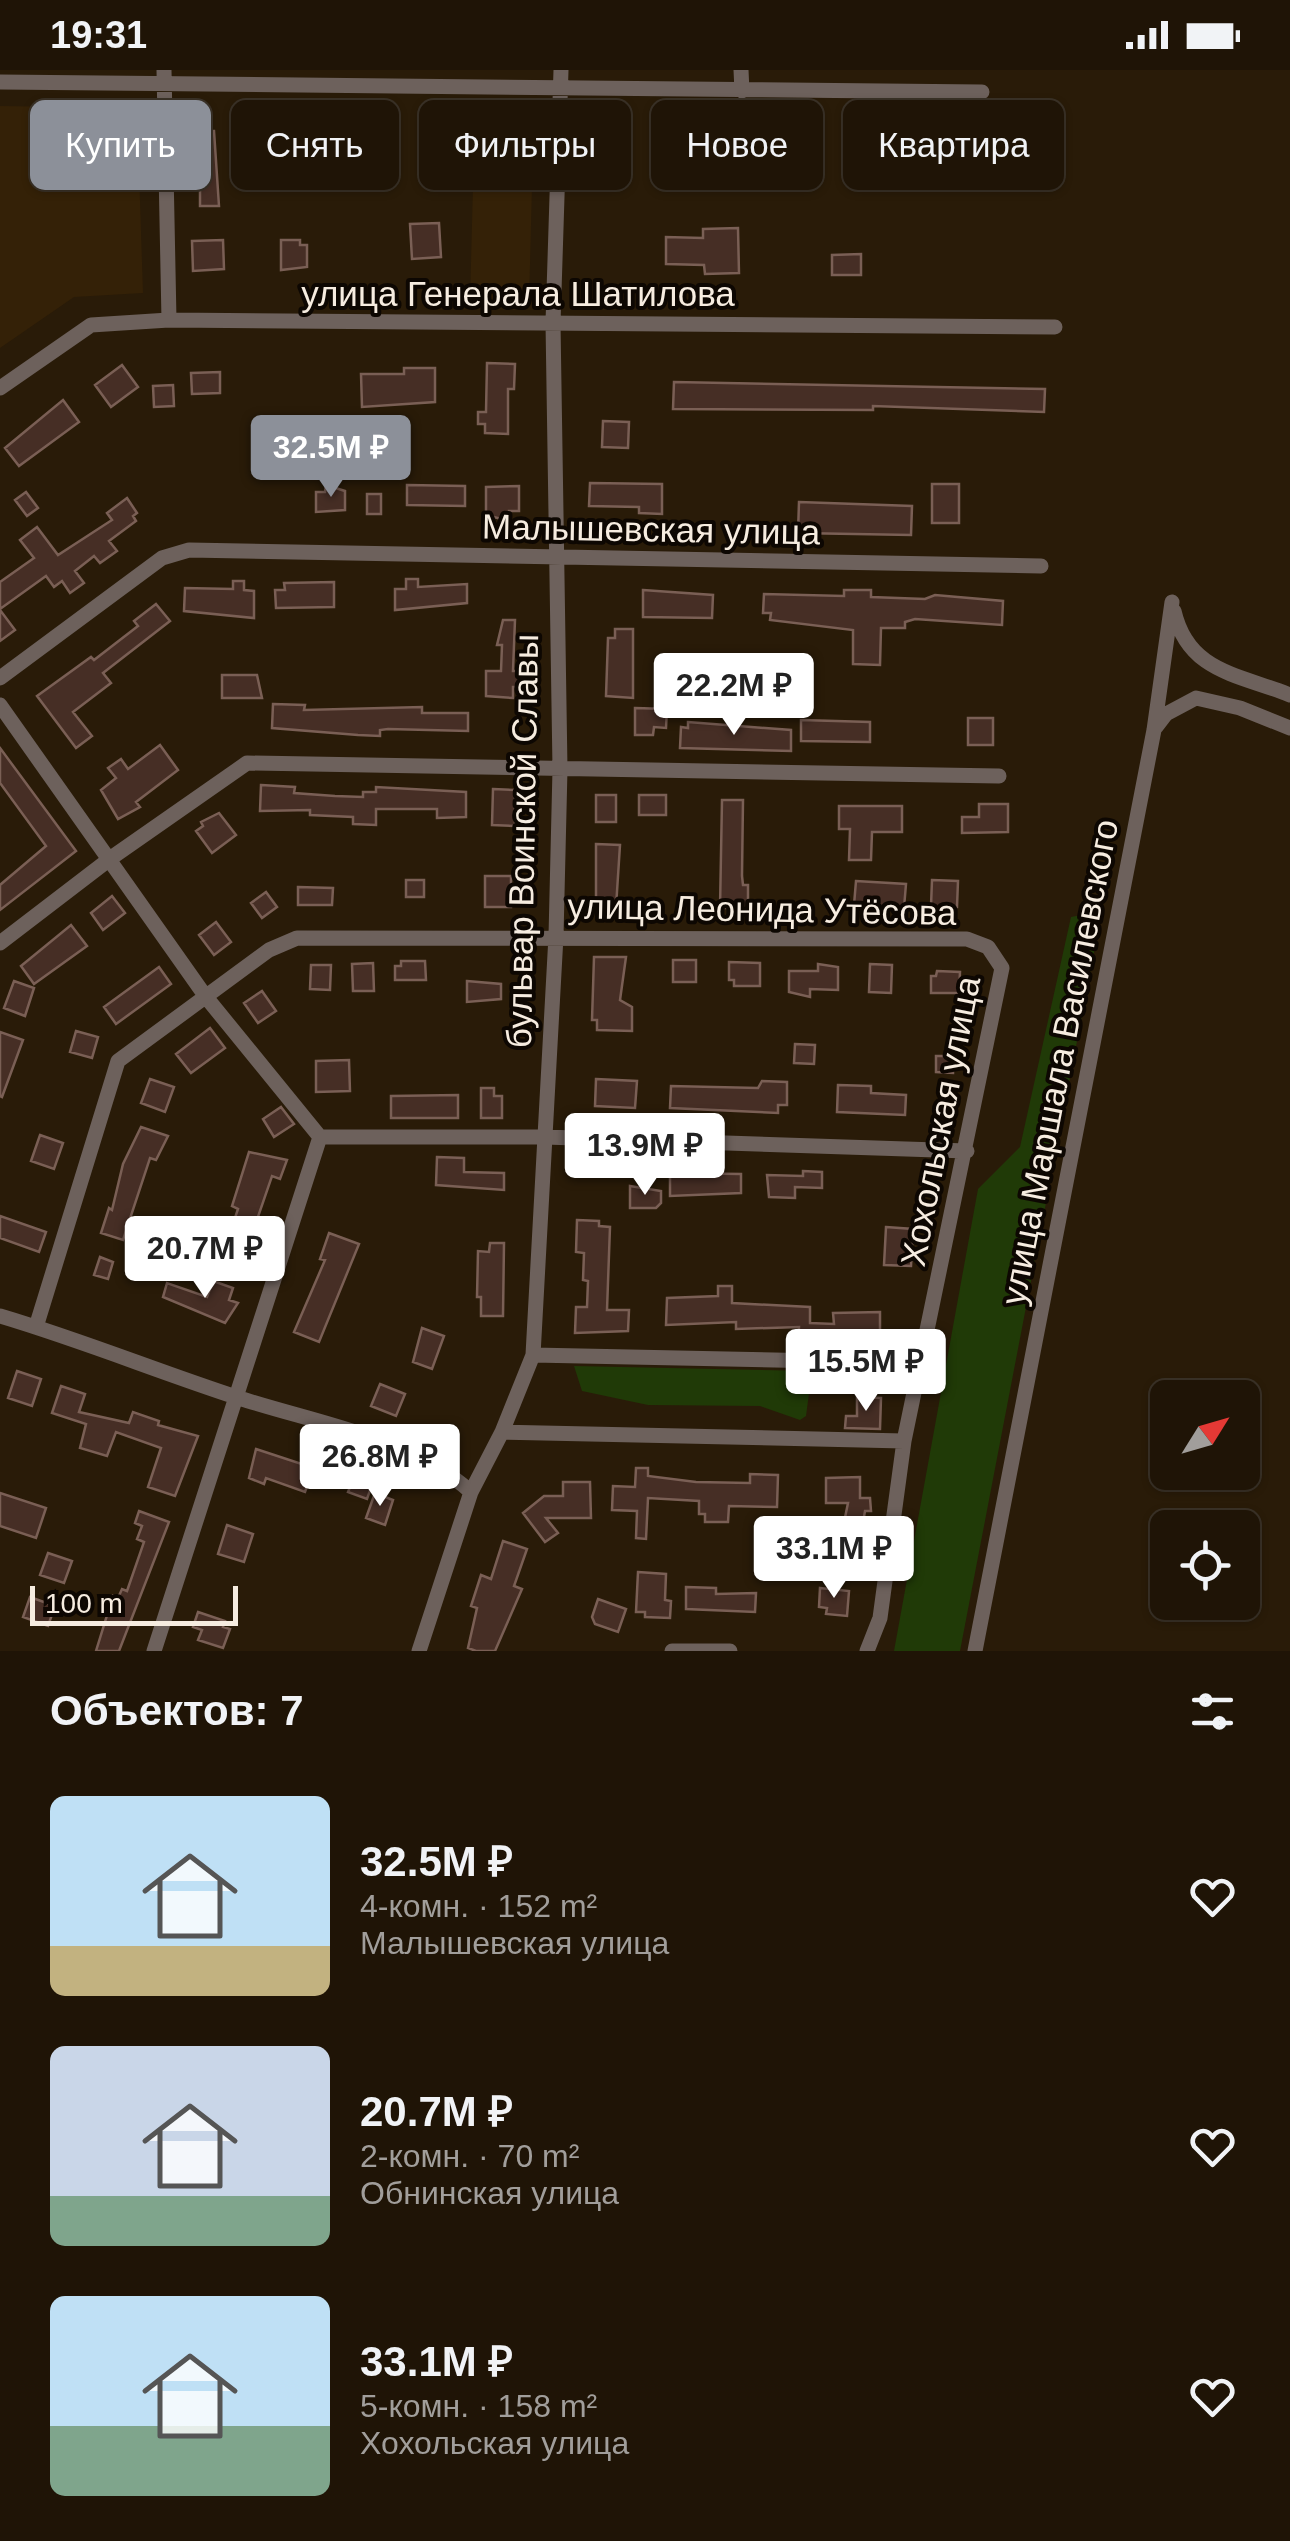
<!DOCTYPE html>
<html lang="ru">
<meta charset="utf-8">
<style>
:root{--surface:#1f1406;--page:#271d10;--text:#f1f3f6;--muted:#a19e9b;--line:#3c3328;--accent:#8c9099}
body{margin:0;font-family:Arial,sans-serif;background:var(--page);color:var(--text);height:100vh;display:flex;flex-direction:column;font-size:38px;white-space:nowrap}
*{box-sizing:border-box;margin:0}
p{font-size:32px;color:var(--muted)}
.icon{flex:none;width:55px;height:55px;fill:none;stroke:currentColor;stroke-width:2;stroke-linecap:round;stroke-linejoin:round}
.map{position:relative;height:1581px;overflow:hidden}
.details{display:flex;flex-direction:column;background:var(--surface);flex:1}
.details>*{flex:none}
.top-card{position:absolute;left:30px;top:30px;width:1230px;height:90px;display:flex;gap:20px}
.needle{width:65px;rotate:53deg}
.fabs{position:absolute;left:1150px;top:1310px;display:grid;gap:20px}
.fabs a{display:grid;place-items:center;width:110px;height:110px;border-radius:15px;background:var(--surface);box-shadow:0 2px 8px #0004,0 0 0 2px var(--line);font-size:50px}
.scale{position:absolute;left:30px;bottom:25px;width:208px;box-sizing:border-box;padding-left:10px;border:5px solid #f6ece0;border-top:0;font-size:28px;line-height:35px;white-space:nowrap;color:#f6ece0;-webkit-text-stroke:8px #0d0702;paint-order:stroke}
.price{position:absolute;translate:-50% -85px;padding:0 22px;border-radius:10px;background:#fff;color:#222;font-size:32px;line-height:65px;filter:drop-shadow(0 2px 5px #0008)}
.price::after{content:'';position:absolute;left:50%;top:60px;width:30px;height:22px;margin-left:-15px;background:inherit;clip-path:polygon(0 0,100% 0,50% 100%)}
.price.on{background:var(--accent);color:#fff}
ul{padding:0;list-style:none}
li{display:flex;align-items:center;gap:30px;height:250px;padding:0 50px}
li span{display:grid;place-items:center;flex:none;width:280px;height:200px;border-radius:15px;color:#555}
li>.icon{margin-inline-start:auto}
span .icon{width:120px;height:120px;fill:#fffc;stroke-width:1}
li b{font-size:42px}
h2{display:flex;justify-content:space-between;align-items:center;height:120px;padding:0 50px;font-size:42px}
.pill{padding:0 35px;border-radius:15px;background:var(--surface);box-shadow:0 2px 8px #0004,0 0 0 2px var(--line);font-size:35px;line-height:90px}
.pill.on{background:var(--accent);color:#fff}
.status{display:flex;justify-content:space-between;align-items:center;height:70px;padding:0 50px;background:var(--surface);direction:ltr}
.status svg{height:28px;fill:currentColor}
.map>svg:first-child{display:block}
</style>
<div class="status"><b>19:31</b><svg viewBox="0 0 49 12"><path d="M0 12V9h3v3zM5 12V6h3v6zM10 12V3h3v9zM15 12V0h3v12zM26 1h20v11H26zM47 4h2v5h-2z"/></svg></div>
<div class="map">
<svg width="1290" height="1581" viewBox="0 0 1290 1581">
<rect width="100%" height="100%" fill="#291b08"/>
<path fill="#342107" d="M0,36L137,38L143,223L74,227L0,278Z
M475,38L534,39L529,233L470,231Z"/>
<path fill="#203a07" d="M1102,841L960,1581H894L978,1119L1020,1077L1071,847Z
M574,1296L812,1301L806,1346L800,1350L760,1336L648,1335L582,1321Z"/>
<path fill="#462e25" stroke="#7a5f55" stroke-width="2.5" d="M681,46L706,47V73L680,72Z
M755,49L817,50L816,76H755Z
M251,50H276V74H251Z
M846,50L872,51L871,77L845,76Z
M366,57H397V85H390L389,95H372V86H366Z
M189,61H214L219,136H200V86H189Z
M439,153L441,187L412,189L410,154Z
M738,158L739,203L705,204L704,195L666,194V167L703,168V159Z
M223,170L224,199L193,201L192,171Z
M281,170H300V175H307V197L281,200Z
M861,184V205H832V185Z
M487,293L515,294L514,319H508V364L485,363V354H478V342H486Z
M122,295L138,317L111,337L95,315Z
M404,298H435V332L362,337L361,304H404Z
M220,302V323L192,324L191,303Z
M674,312L1045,319L1044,342L873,336V340L673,339Z
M173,315L174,336L154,337L153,316Z
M63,330L79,352L19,396L5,378Z
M603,351L629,352L628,378L602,377Z
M590,413L662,414V444L639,443V437L589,436Z
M932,414H959V453H932Z
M326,415L345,421V440L316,442V422H325Z
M407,415L465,416V436L407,435Z
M519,416V441H509V451L486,445V417Z
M26,422L38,438L27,446L15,430Z
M367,424H381V444H367Z
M127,428L137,443L133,446L136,451L109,471L117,481L100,493L94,486L75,501L84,513L70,523L62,511L54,517L46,506L0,539V512L34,488L20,470L37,457L58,485L112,450L107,443Z
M799,432L912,436L911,465L798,463Z
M406,509H418V517L467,514V533L395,540V519H406Z
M233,511H244V520L254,521V548L184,541L185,518L233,519Z
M334,512V537L276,538L275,520H285L284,513Z
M643,520L713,525L712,548L643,547Z
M844,520H871V527L925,529L935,525L1003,531L1002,555L915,549L905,552V558H881L880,595L853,594V560L770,550L771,543H763L764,524L844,526Z
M156,534L170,551L103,603L111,613L73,642L92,666L76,678L37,626L91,587L94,590L138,556L134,551Z
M0,540L15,560L0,571Z
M503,550H515L513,601H519V617H513V628L486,626V601H501L502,575H497Z
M615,559H633V628L606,626L608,568H615Z
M222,605H257L262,628H222Z
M273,634L305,635L304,640L422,637V643H468V661L388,659L380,660V666L358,665L272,658Z
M635,638L667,639L666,658L654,657L653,665H635Z
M968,648H993V675H968Z
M801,650L870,652V672L801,671Z
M688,652L791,660V681L680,678L681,657L688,658Z
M160,675L178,700L136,732L140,737L118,749L101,720L116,708L108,698L121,689L128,699Z
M0,678L76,781L0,840V815L46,776L0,713Z
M261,715L295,717L294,723L335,726L363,727V722H376V717L466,722V747L437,748V739H376V755L353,754V747L310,745V740L260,741Z
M493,719L515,720V756L492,755Z
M596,725H616V752H596Z
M639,725H666V745H639Z
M722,730H743L742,806L743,815H748V838H720Z
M979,734H1008V762L962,763V747H979Z
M839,736H902V762H872L871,790H849L850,759H839Z
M219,743L236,765L212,783L196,761L203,756L201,752Z
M596,774L620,775L616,837H596Z
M485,806H511V837H485Z
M406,810H424V827H406Z
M932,810L958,811L957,837L931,836Z
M856,811L906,814L904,838L854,835Z
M298,817L333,818L332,835H298Z
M266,822L277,837L262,848L251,833Z
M112,826L125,843L103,860L91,843Z
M216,852L231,872L214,885L199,865Z
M71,855L87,876L34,914L21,896Z
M594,887H626L620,930L632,937V961L597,960V950H592Z
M673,890H696V912H673Z
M401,891H425L426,910H395V896H401Z
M729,892L760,893V916H734V910H729Z
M373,893L374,921H353L352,894Z
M818,894L838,897V920L810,919V927L789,922V901H818Z
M870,894L892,895L891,923L869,922Z
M311,895H331L330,920L310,919Z
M159,897L171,914L116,954L104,937Z
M937,901L960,902L959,923H931V906H936Z
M14,911L34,918L25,946L4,938Z
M467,911L501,914V929L467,932Z
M262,921L276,941L258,953L244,933Z
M210,958L225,978L191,1003L176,984Z
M76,961L98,967L92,988L70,982Z
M0,962L23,970L2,1027L0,1026Z
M795,974L815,975L814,994L794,993Z
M936,986H953V1003L936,1002Z
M349,990L350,1021L316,1022V991Z
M150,1009L174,1017L165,1042L141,1033Z
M596,1009L637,1011L635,1038L595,1036Z
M762,1011L787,1012V1035H778V1043L670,1038L671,1016L758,1018Z
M838,1015L871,1016V1023L906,1025L905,1045L837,1042Z
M481,1018H494V1026H502V1048H481Z
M458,1025V1048H391V1026Z
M281,1037L294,1054L274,1067L263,1049Z
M141,1057L168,1066L156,1090L150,1088L123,1170L101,1163L109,1138L112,1140L123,1094Z
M40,1065L63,1073L54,1099L31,1091Z
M249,1082L287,1090L280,1109L272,1106L251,1167L231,1160L238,1139L232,1136Z
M437,1087L464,1088V1102L504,1103V1120L436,1115Z
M803,1101L822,1102V1118L795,1117V1128L769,1127L767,1105L803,1106Z
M670,1103L741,1104V1123L670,1126Z
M630,1116L661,1121V1133L656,1138H630Z
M0,1146L46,1162L39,1182L0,1168Z
M577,1150L599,1151V1156L610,1157L607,1240H629L628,1261L575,1263L576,1237H587L588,1211L583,1210L584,1183L576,1182Z
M886,1157L913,1159L911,1196L884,1195Z
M329,1163L359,1174L319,1272L294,1262L325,1190L320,1189Z
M490,1173H504L503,1246H481V1227H477L478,1181L489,1182Z
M100,1187L113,1192L108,1209L94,1205Z
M213,1211L233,1218L229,1230L238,1233L225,1253L163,1227L167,1213L207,1227Z
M718,1216H732V1233L810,1237V1253L834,1254L833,1243L880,1242V1264L816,1265V1274L798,1273L799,1257L736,1259V1252L666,1255L667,1228L718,1226Z
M422,1258L444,1266L432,1299L413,1292Z
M17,1301L41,1309L32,1336L8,1328Z
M380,1314L405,1324L396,1346L371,1336Z
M61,1316L85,1324L79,1342L129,1353L133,1342L159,1351L158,1355L198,1366L175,1426L148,1417L161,1378L116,1362L107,1386L80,1378L86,1354L52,1343Z
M857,1327L881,1328L880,1359L845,1358L846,1346H857Z
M256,1379L314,1398L305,1422L266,1408L264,1414L249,1408Z
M636,1398H648V1406L696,1412L750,1413V1404L778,1405L777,1437L729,1436L728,1452H705V1444H699V1431L648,1428L646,1469L636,1468L637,1441L612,1440L613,1416L635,1417Z
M355,1405L373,1412L367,1429L348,1422Z
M860,1407V1428H870L871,1441H865L859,1475L840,1472L848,1433H826V1408Z
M563,1412H590L591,1448H546L558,1463L545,1472L523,1443L544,1426H563Z
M0,1423L46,1438L36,1468L0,1456Z
M375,1423L393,1430L385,1455L366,1448Z
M139,1441L169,1452L119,1581H96L113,1526L118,1528L122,1519L127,1521L144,1472L137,1469L142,1456L135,1453Z
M227,1455L253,1464L244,1492L218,1484Z
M503,1471L527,1479L514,1516L522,1519L495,1581H476L468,1578L477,1538L471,1536L481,1505L491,1509Z
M48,1483L72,1491L64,1513L40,1505Z
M638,1502L666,1504L665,1530L671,1531L670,1548L645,1547V1542H636Z
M686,1517L716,1518V1524L756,1523L755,1542L686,1539Z
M820,1518L849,1521L847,1546L826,1544L827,1538L819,1537Z
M30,1527L55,1536L48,1556L23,1547Z
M598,1529L626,1539L618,1562L595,1554L592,1547Z
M198,1542L225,1551L223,1557L230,1559L223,1578L198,1570L202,1560L193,1557Z"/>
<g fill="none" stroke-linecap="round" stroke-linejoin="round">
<path stroke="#6d615c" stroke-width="15" d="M164,0L169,250
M741,0L742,21
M0,12L982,22
M0,318L91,255L169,250L1055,257
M1174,541C1188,602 1238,604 1290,625
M0,608L162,488L189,480L1041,496
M0,635L206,927L320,1067
M1156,657L1166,644L1196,628L1240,638L1290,658
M0,873L111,788L247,693L999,706
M0,1246C81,1270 159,1302 239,1328C315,1353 410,1367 471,1422
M36,1257L118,991L269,880L297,868L967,869L988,877L1002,898L904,1371L880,1548L867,1581
M533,1285L920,1293
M502,1362L904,1371
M154,1581L320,1067H545L967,1081
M419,1581L471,1422L502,1362L533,1285L556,866L560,699L553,253L561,0
M672,1581H730
M975,1581L1154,660L1172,532"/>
</g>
<g text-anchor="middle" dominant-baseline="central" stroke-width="8" stroke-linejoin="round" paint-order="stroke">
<g font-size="35" fill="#f6ece0" stroke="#0d0702">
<text x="518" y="223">улица Генерала Шатилова</text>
<text transform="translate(651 459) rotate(1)">Малышевская улица</text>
<text transform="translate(522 771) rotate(-89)">бульвар Воинской Славы</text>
<text transform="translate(762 839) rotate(1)">улица Леонида Утёсова</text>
<text transform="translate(1059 992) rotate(-79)">улица Маршала Василевского</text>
<text transform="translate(940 1051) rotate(-79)">Хохольская улица</text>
</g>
</g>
</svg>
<div class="fabs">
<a><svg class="needle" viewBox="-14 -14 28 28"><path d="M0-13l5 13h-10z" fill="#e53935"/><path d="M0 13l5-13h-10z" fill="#a19e9b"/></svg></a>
<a><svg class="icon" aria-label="locate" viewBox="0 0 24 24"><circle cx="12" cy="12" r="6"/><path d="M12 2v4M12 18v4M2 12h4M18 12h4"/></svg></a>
</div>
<div class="scale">100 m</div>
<b class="price on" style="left:331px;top:430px">32.5M ₽</b>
<b class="price" style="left:734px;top:668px">22.2M ₽</b>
<b class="price" style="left:645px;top:1128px">13.9M ₽</b>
<b class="price" style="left:205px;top:1231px">20.7M ₽</b>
<b class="price" style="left:866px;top:1344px">15.5M ₽</b>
<b class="price" style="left:380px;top:1439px">26.8M ₽</b>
<b class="price" style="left:834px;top:1531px">33.1M ₽</b>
<div class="top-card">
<a class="pill on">Купить</a>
<a class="pill">Снять</a>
<a class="pill">Фильтры</a>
<a class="pill">Новое</a>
<a class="pill">Квартира</a>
</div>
</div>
<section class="details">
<h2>Объектов: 7<svg class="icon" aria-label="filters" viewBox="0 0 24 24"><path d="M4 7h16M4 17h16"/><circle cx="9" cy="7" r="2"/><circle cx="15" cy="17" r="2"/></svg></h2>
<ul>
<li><span style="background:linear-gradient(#bfe0f5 75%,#c2b280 0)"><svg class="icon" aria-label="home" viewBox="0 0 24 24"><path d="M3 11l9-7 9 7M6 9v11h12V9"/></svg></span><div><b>32.5M ₽</b><p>4-комн. · 152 m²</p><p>Малышевская улица</p></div><svg class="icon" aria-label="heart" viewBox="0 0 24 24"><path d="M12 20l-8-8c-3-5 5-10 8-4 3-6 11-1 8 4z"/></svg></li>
<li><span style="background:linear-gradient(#c9d6e8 75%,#7fa58c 0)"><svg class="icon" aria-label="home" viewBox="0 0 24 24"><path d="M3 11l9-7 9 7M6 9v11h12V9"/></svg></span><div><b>20.7M ₽</b><p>2-комн. · 70 m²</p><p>Обнинская улица</p></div><svg class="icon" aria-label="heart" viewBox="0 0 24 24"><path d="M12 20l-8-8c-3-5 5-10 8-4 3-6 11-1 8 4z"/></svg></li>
<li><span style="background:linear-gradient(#bfe0f5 65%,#7fa58c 0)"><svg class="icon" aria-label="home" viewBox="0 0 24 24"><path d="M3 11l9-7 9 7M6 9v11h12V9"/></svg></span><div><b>33.1M ₽</b><p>5-комн. · 158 m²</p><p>Хохольская улица</p></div><svg class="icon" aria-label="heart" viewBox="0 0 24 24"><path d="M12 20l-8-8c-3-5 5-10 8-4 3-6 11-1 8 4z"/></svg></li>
</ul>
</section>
